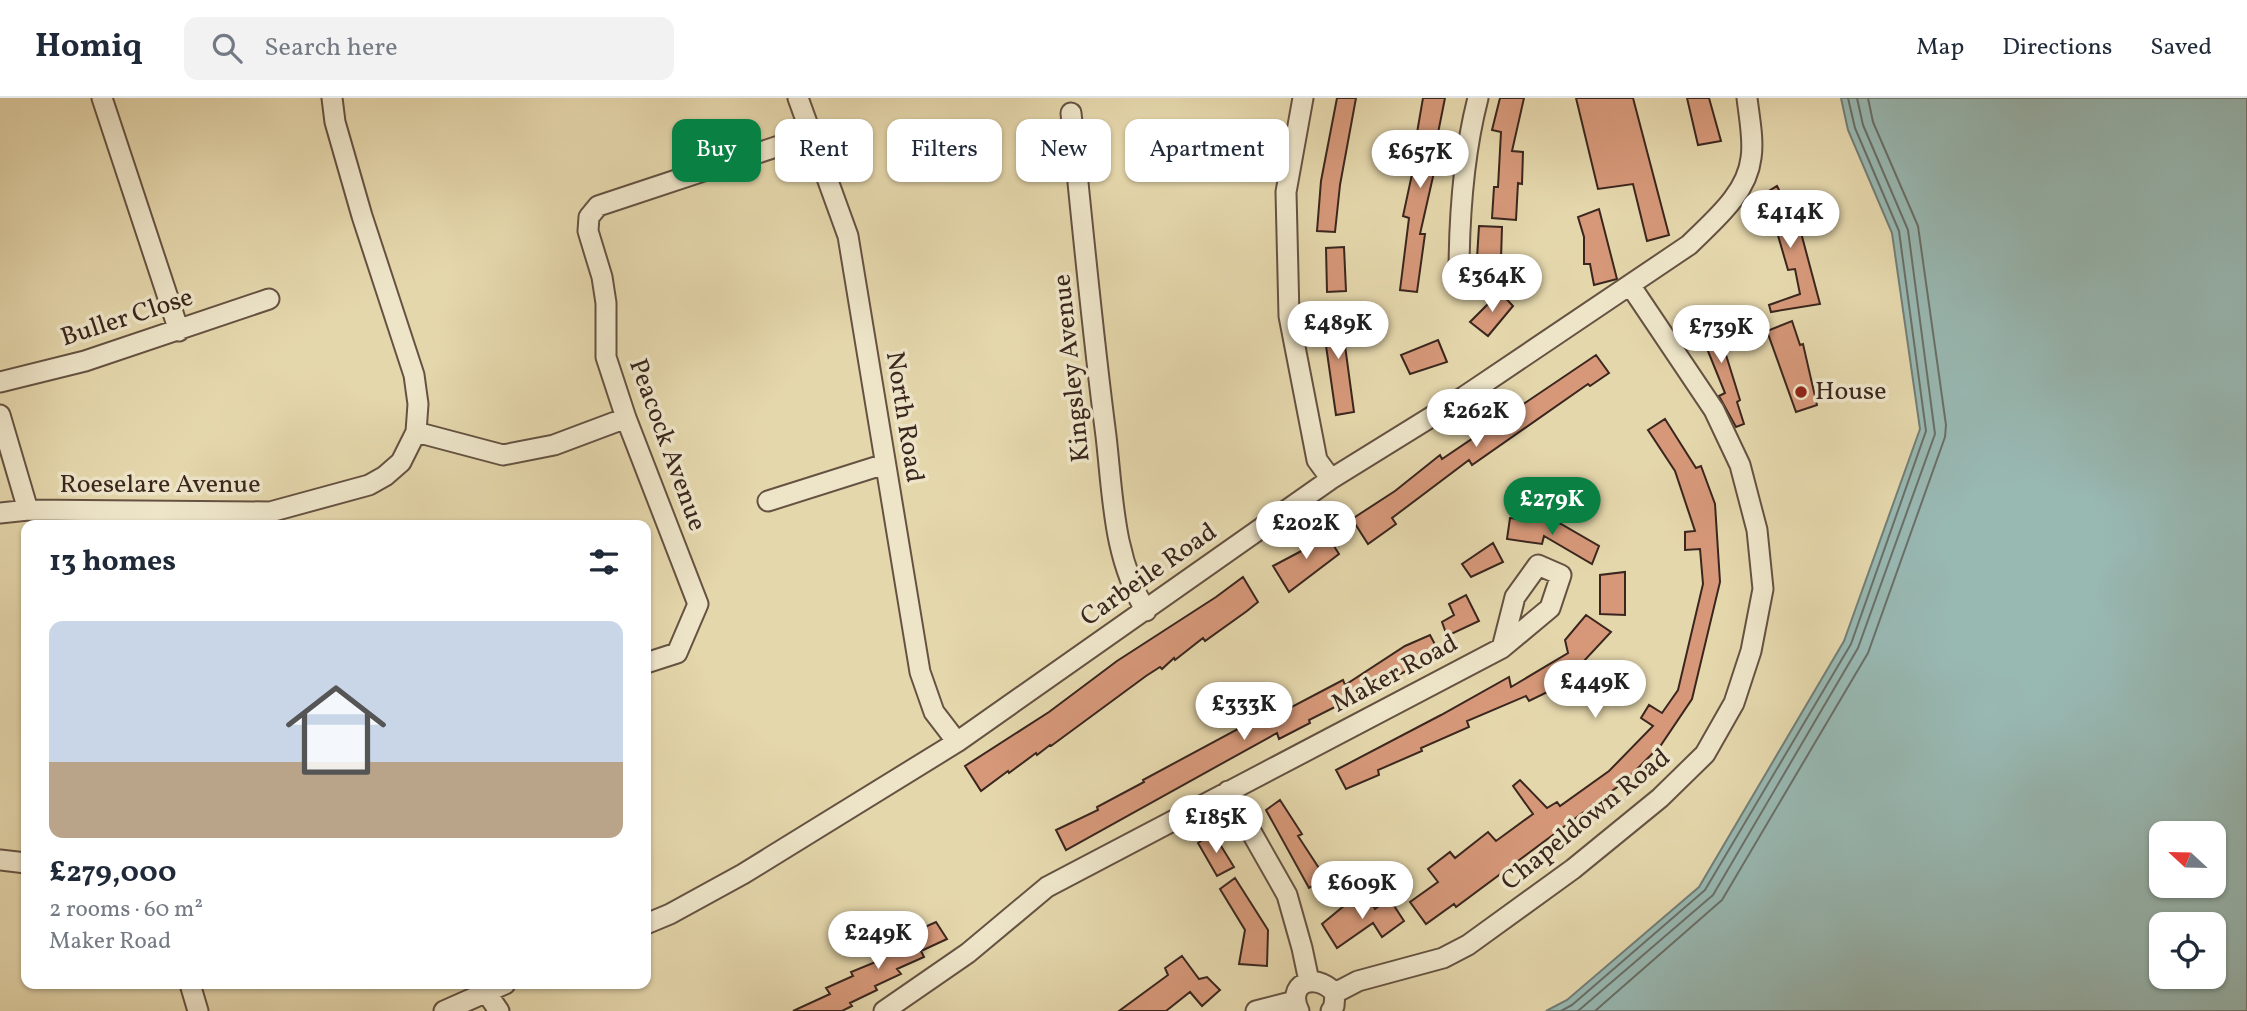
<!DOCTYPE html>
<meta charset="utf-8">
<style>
:root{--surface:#fff;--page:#f2f2f3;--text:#1f2937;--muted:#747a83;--line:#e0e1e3;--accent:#0b8043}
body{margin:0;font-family:Vollkorn,serif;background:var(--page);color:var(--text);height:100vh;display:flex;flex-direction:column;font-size:26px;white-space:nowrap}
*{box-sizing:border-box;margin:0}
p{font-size:23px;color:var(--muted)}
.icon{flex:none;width:38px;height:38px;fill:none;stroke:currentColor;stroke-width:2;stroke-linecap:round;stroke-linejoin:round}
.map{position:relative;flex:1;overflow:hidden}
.drawer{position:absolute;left:21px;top:422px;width:630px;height:469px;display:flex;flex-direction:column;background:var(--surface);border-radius:14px;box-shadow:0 2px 5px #0004}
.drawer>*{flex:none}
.banner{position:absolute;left:672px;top:21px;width:665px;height:63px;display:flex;gap:14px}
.needle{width:46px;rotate:292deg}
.fabs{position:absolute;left:2149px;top:723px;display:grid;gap:14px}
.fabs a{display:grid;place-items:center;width:77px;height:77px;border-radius:14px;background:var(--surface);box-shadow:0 2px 5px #0004;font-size:35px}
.price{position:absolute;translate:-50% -60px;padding:0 16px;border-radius:24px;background:#fff;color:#222;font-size:23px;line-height:46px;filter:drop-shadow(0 2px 4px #0008)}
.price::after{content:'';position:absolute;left:50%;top:42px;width:21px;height:16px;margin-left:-10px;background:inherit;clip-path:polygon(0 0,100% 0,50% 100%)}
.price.on{background:var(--accent);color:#fff}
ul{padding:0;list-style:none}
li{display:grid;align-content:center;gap:14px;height:371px;padding:0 28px}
li span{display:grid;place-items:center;height:217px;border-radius:14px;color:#555}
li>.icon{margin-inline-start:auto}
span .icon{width:126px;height:126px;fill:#fffc;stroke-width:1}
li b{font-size:30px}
h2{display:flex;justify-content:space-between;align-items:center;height:84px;padding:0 28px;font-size:30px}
.chip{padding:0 24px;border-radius:14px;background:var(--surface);box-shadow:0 2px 5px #0004;font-size:24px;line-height:63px}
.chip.on{background:var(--accent);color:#fff}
header{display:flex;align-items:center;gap:42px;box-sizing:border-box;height:98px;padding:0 35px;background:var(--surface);border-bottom:2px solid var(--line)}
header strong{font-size:33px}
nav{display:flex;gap:38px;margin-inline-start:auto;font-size:24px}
.search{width:490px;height:63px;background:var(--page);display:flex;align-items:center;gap:18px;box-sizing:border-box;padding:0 24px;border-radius:14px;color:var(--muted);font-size:26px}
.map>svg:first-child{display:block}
</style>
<header>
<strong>Homiq</strong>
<div class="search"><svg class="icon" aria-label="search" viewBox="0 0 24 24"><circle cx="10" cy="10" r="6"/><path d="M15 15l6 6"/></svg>Search here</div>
<nav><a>Map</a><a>Directions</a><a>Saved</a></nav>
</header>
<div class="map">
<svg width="2247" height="913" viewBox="0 0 2247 913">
<rect width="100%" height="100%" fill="#e5d7ac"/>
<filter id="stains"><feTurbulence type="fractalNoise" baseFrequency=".00286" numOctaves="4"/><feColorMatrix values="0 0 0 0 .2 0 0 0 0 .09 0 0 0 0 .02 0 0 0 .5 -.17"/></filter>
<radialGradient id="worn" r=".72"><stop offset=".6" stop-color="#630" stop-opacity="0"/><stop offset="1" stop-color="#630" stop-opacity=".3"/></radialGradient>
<path fill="#98b8b2" stroke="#727e77" stroke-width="2" fill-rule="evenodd" d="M1841,0H2247V913H1546L1567,902L1699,789L1844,543L1920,331L1892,135L1848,32ZM2161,735H2214V788H2161ZM2161,826H2214V878H2161Z"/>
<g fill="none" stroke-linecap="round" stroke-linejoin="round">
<path stroke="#696f68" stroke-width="2" d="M1561,913L1572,907L1705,792L1851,546L1926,333L1899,133L1855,30L1848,0
M1578,913L1713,797L1858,550L1935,336L1908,132L1863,27L1857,0
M1595,913L1722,802L1868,555L1945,339L1946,327L1918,128L1873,24L1868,0"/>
</g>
<path fill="#d69879" stroke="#3a261e" stroke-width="2" d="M1337,0H1356L1340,87L1335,134L1317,133L1321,83Z
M1423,0H1445L1433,60L1437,61L1420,136H1425L1417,194L1400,192L1409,120L1403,118L1417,53L1414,52Z
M1500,0H1524L1512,53L1523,54L1522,86L1518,85L1516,122L1492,120L1494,89H1498L1501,34L1492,32Z
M1576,0H1633L1669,137L1647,143L1633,86L1598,91Z
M1687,0H1709L1721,43L1698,47Z
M1777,88L1792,118L1796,116L1820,206L1771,214L1769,207L1800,196L1795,171L1788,172L1775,127L1764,133L1757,121L1768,113L1759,99Z
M1599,111L1617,181L1594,187L1590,166H1584V139L1578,119Z
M1479,128L1502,129L1501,161L1477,160Z
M1344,149L1346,193L1327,194L1326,150Z
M1500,194L1513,208L1488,238L1470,224Z
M1340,211L1354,314L1336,317L1321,213Z
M1714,214L1721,226L1717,228L1740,302L1737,304L1744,326L1736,329L1719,298L1725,295L1695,221Z
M1792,223L1800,247L1803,246L1817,307L1796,314L1767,233Z
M1438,242L1447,264L1410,276L1401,257Z
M1596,257L1609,275L1590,288L1588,286L1472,367L1469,362L1392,420L1396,426L1368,446L1352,421L1395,393L1440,357L1442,361Z
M1665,321L1696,370L1701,368L1715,406L1720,484L1692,601L1661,647L1624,684L1456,809L1454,806L1426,826L1410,804L1438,784L1428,771L1450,754L1455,760L1488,734L1496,743L1533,716L1513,688L1520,682L1547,710L1557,704L1560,708L1609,673L1653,628L1641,620L1649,607L1662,615L1678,592L1703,486L1700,451L1685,452V434L1695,433L1675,373L1648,332Z
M1510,420L1561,426L1599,448L1592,466L1544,438L1542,446L1507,441Z
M1325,434L1339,456L1289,494L1273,468L1307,450L1304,445Z
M1493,445L1503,464L1471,479L1462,466Z
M1625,474V517L1600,516V477Z
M1243,479L1258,504L1247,513L1205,543L1203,540L1175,562L1174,560L1162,571L1160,569L1146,578L1051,648L1050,647L1037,657L1036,655L1009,675L1008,673L981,693L965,668L1049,614L1117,563L1216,499Z
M1466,497L1479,523L1447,538L1442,524L1454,517L1449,506Z
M1586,517L1611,534L1568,580L1570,583L1529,603L1526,598L1467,623L1469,629L1421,650L1422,653L1378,672L1379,677L1346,691L1336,672L1441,617L1509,579L1511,589L1568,555L1565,542Z
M1430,537L1440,556L1309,622L1310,625L1279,641L1277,635L1066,752L1056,732L1098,712L1097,709L1144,684L1143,682L1260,619L1263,624L1343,582L1345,587L1405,548Z
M1280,702L1302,736L1298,738L1326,781L1309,790L1266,712Z
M1213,735L1234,769L1217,778L1198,745Z
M1235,780L1268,832L1267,868L1239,866L1245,832L1220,791Z
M1389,800L1404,823L1382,839L1373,825L1337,850L1322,826L1350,803L1359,813L1371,804L1375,811Z
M936,824L947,841L921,853L924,859L897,871L901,876L875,888L877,892L850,905L852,908L842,913H793L830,896L826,890L853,878L851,874L878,863L875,858L902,847L898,841Z
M1182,858L1199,881L1207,879L1220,892L1202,908L1190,894L1166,913H1119L1168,877L1165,870Z"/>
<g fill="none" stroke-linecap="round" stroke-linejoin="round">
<defs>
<path id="street" d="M102,0L179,233
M798,0L848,138L920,574L934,614L957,644
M1303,0L1286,94L1289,218L1317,362L1331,381
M1071,15C1082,123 1092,231 1106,338C1113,398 1113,460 1146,513
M1459,179C1459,119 1463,58 1478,0
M0,284L85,263L269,201
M0,317L28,412
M416,334L503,357L554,347L626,320
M768,403L885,366
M0,415L28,412L270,414L369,387L385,378L401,364L416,334L418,306L414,277L362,118L335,24L332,0
M646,565L677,555L698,506L626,320L606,259V205L602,179L588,133L589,119L598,108L812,37
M1228,693L1287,797L1302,850L1309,883
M0,762L26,765
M646,826L670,816L743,776L957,644L1331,381L1465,298L1689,147C1713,123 1747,96 1751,60C1754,42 1749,18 1747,0
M190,886L198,913
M486,894L499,913
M1335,895L1358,883L1443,860L1468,847L1573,771L1660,700L1705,656L1734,605L1751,553L1763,491L1757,432L1740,367L1714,312L1630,187
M444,913L505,886
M884,913L968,855L1047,789L1502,550L1515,499L1538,467L1561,477L1550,510L1502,550
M1256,913L1295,903
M1299,913C1286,887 1313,872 1335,895L1334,908L1331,913"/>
</defs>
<use href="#street" stroke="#655242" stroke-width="23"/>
<use href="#street" stroke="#eee5c9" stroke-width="19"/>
</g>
<circle fill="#8f2418" stroke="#eee5c9" stroke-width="2.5" cx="1801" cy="294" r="7"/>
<g text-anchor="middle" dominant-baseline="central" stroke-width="7" stroke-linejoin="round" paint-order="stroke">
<g font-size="26" fill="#3a261e" stroke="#eee5c9">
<text transform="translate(127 220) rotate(-18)">Buller Close</text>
<text transform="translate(1072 270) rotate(-96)">Kingsley Avenue</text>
<text transform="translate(904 319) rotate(81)">North Road</text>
<text transform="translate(667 347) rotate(70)">Peacock Avenue</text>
<text x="160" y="387">Roeselare Avenue</text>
<text transform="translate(1149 477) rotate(-35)">Carbeile Road</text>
<text transform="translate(1395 576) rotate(-28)">Maker Road</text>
<text transform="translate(1586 722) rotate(-39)">Chapeldown Road</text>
</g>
<g font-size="26" fill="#3a261e" stroke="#eee5c9" text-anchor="start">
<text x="1815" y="294">House</text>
</g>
</g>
<rect width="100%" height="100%" filter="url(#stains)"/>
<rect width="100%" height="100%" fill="url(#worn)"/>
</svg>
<div class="fabs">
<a><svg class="needle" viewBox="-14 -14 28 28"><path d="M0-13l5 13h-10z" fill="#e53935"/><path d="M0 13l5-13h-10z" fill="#747a83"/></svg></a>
<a><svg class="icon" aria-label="locate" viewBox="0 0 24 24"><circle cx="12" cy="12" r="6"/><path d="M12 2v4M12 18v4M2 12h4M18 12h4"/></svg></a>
</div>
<b class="price" style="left:1420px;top:92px">£657K</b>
<b class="price" style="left:1790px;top:152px">£414K</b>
<b class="price" style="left:1492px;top:216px">£364K</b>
<b class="price" style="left:1338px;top:263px">£489K</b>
<b class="price" style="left:1721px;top:267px">£739K</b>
<b class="price" style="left:1476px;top:351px">£262K</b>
<b class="price on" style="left:1552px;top:439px">£279K</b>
<b class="price" style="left:1306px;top:463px">£202K</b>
<b class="price" style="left:1595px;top:622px">£449K</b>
<b class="price" style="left:1244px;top:644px">£333K</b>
<b class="price" style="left:1216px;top:757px">£185K</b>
<b class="price" style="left:1362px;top:823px">£609K</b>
<b class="price" style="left:878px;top:873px">£249K</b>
<div class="banner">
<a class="chip on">Buy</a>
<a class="chip">Rent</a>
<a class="chip">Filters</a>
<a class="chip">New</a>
<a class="chip">Apartment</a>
</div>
<section class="drawer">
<h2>13 homes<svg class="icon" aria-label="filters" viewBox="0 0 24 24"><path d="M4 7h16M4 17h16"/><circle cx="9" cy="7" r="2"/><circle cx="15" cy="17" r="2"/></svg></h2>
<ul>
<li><span style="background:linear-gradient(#c9d6e8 65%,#b9a48a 0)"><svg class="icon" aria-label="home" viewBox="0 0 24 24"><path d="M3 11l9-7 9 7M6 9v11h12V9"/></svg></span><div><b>£279,000</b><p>2 rooms · 60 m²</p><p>Maker Road</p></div></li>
</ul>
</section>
</div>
